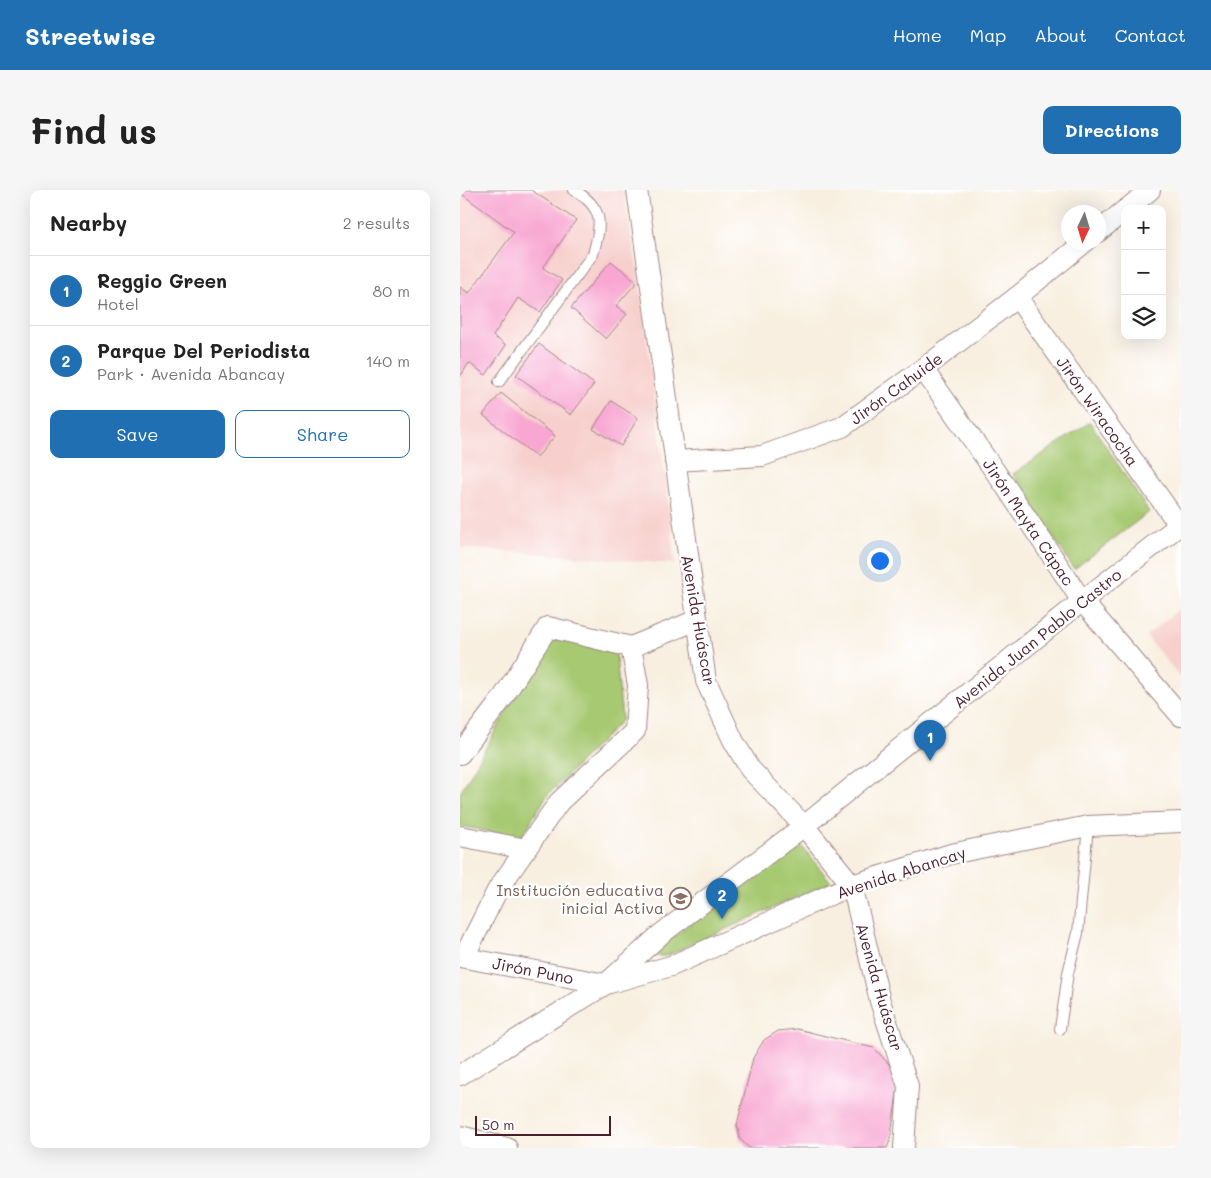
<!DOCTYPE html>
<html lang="en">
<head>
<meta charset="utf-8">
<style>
  :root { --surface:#fff; --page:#f6f6f6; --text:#222; --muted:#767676; --line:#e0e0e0; --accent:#1f6fb2 }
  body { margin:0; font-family:Mali,sans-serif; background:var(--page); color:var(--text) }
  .controls { position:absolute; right:15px; top:15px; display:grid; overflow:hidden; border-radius:10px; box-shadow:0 5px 20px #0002 }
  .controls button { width:45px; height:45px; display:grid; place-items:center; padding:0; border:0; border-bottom:1px solid var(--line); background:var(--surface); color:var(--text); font:25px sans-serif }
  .compass { position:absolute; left:601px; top:15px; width:45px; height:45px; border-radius:50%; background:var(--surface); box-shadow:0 5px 20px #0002; rotate:184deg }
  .scale { position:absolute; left:15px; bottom:12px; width:136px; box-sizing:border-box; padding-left:5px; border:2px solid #4a1f2b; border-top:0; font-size:14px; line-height:18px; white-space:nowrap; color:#4a1f2b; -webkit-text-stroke:4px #fff; paint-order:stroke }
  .you { position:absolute; left:419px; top:370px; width:18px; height:18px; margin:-12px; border:4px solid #fff; border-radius:50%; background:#1a73e8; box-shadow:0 0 0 8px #1a73e833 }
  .badge { display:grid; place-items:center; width:32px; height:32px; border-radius:50%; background:var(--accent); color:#fff; font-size:16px; font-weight:700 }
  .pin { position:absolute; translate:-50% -41px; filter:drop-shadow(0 1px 2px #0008) }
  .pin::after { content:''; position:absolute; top:26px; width:18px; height:15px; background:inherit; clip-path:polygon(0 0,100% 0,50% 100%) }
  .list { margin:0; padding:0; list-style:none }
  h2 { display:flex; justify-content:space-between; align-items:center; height:65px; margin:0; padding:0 20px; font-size:21px }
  h2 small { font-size:16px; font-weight:400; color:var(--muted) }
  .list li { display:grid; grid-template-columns:32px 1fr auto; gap:15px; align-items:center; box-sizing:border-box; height:70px; padding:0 20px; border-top:1px solid var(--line) }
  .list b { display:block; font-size:19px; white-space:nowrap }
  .list p { margin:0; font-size:16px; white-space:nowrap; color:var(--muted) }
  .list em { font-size:16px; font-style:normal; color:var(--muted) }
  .actions { display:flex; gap:10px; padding:15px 20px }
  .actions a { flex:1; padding:11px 0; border:1px solid var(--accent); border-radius:10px; text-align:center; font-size:18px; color:var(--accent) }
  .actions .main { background:var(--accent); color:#fff }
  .icon { flex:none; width:28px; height:28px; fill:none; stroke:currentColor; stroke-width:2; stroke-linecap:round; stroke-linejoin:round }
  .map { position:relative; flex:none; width:721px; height:958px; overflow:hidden; border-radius:10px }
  header { display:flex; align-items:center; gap:30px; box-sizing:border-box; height:70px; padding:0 25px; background:var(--accent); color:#fff }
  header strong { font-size:24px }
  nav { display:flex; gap:28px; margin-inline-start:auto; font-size:18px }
  .intro { display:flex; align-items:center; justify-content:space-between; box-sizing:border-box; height:120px; padding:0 30px }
  h1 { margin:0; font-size:35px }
  .button { padding:12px 22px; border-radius:10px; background:var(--accent); color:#fff; font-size:18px; font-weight:700 }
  main { display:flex; gap:30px; padding:0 30px }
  aside { flex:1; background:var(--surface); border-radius:10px; box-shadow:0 5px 20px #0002 }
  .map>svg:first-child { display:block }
  .built { fill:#f7d0cd }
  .green { fill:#a7c972; stroke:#78744e }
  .building { fill:#f8a7d2 }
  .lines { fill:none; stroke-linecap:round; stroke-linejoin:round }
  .lane-casing { stroke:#a18786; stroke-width:12 }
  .street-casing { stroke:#a18786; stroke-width:22 }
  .lane { stroke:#fff; stroke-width:10 }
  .street { stroke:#fff; stroke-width:20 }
  .labels { text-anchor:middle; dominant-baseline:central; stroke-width:5; stroke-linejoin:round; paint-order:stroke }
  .street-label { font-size:16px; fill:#4a1f2b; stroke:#fff }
  .education-label { font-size:16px; fill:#785e54; stroke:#fff; text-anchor:end }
</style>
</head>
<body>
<header>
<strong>Streetwise</strong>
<nav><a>Home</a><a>Map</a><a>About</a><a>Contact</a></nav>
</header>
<div class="intro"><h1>Find us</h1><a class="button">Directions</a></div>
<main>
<aside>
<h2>Nearby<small>2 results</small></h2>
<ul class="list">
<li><span class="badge">1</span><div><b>Reggio Green</b><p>Hotel</p></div><em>80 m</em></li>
<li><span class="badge">2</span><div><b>Parque Del Periodista</b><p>Park · Avenida Abancay</p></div><em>140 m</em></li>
</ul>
<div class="actions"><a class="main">Save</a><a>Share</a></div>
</aside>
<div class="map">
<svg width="721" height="958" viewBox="0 0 721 958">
  <rect width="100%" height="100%" fill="#fff"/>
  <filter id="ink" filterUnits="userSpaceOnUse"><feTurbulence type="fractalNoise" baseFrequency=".02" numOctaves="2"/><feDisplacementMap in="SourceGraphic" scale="10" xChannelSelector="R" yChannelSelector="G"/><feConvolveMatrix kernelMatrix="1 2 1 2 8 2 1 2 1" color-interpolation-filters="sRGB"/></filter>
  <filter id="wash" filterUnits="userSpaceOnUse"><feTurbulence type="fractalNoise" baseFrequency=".0096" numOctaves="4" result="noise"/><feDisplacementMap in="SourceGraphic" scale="20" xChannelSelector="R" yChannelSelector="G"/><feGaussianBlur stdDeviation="1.12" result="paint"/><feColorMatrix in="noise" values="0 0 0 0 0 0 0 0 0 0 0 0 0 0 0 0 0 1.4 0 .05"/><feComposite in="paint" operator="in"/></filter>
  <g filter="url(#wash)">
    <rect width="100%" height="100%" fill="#f8efe0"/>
    <!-- built -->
    <g class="built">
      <path d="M0,0H163L178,83L205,284L215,374L0,358Z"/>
      <path d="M721,418V488L686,446Z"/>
    </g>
    <!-- green -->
    <g class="green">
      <path d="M630,232L689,322L614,379L553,284Z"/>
      <path d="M87,450L110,451L156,464L162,530L86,607L61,648L0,636V603Z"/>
      <path d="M335,648L371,692L206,766H190Z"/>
    </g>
    <g id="blocks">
      <!-- building -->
      <g class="building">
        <path d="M0,0H71L116,30L83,78L102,90L80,122L58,108L33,146L46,155L26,185L9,173L0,187V97L9,103L54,42L0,3Z"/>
        <path d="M151,71L177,92L156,116L167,124L146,149L111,118Z"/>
        <path d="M79,154L134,194L111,225L56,185Z"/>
        <path d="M41,203L95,246L77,267L23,225Z"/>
        <path d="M151,211L178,228L161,256L133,239Z"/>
        <path d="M337,839L414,858L429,874L437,889L438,897L430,951L427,958H289L280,949L277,935L293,868L304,850L318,841Z"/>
      </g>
    </g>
  </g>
  <g filter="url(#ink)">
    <use href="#blocks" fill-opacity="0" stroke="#a18786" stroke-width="1"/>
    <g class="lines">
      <defs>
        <g id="lane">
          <path d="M39,192L133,64C142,33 144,18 114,0"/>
          <path d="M600,839L608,783L618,743L628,636"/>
        </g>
        <g id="street">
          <path d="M177,0L204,187L231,386L246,491L273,550L290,579L344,636L392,695L420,811L448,896L444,958"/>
          <path d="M667,19L690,0"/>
          <path d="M638,42L665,20"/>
          <path d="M557,107L719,335"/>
          <path d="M463,179L546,297L622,411L721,526"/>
          <path d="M215,271L302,266L382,237L463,179L557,107L625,52"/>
          <path d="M0,564L42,509L88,437L171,457"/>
          <path d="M0,646L66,659"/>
          <path d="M0,767L146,794L211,776L392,695L491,664L628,636L721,632"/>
          <path d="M4,767L38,699L99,612L175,541L178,495L171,457L237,430"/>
          <path d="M0,885L146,794L201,744L344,636L622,411L721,334"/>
          <path d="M0,946L47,958"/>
        </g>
      </defs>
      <!-- lane casing -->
      <use href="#lane" class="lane-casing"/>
      <!-- street casing -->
      <use href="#street" class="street-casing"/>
      <!-- lane -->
      <use href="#lane" class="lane"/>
      <!-- street -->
      <use href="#street" class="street"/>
    </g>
  </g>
  <!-- icons -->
  <defs>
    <symbol id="school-ring" viewBox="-11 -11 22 22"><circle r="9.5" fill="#fff" stroke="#8d6e63" stroke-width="1.5"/><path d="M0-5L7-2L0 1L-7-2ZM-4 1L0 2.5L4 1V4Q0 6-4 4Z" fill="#8d6e63"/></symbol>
  </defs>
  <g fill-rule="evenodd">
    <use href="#school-ring" x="208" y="696" width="25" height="25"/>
  </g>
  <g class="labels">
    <!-- street labels -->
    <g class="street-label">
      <text transform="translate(436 198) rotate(-36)">Jirón Cahuide</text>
      <text transform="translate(638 221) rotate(55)">Jirón Wiracocha</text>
      <text transform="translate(569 332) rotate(56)">Jirón Mayta Cápac</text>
      <text transform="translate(239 430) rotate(80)">Avenida Huáscar</text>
      <text transform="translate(577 448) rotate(-39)">Avenida Juan Pablo Castro</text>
      <text transform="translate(441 682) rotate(-18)">Avenida Abancay</text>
      <text transform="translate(73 780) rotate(11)">Jirón Puno</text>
      <text transform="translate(420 797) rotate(74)">Avenida Huáscar</text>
    </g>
    <!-- education labels -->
    <g class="education-label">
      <text x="204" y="699">Institución educativa<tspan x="204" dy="18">inicial Activa</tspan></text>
    </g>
  </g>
</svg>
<div class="controls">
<button>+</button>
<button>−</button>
<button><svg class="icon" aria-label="layers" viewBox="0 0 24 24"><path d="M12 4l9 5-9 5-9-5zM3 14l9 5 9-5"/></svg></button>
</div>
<svg class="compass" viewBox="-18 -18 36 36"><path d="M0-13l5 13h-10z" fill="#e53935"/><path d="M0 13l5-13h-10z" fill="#767676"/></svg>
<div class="scale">50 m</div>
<div class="you"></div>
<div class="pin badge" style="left:470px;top:571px">1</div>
<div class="pin badge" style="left:262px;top:729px">2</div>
</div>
</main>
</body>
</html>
